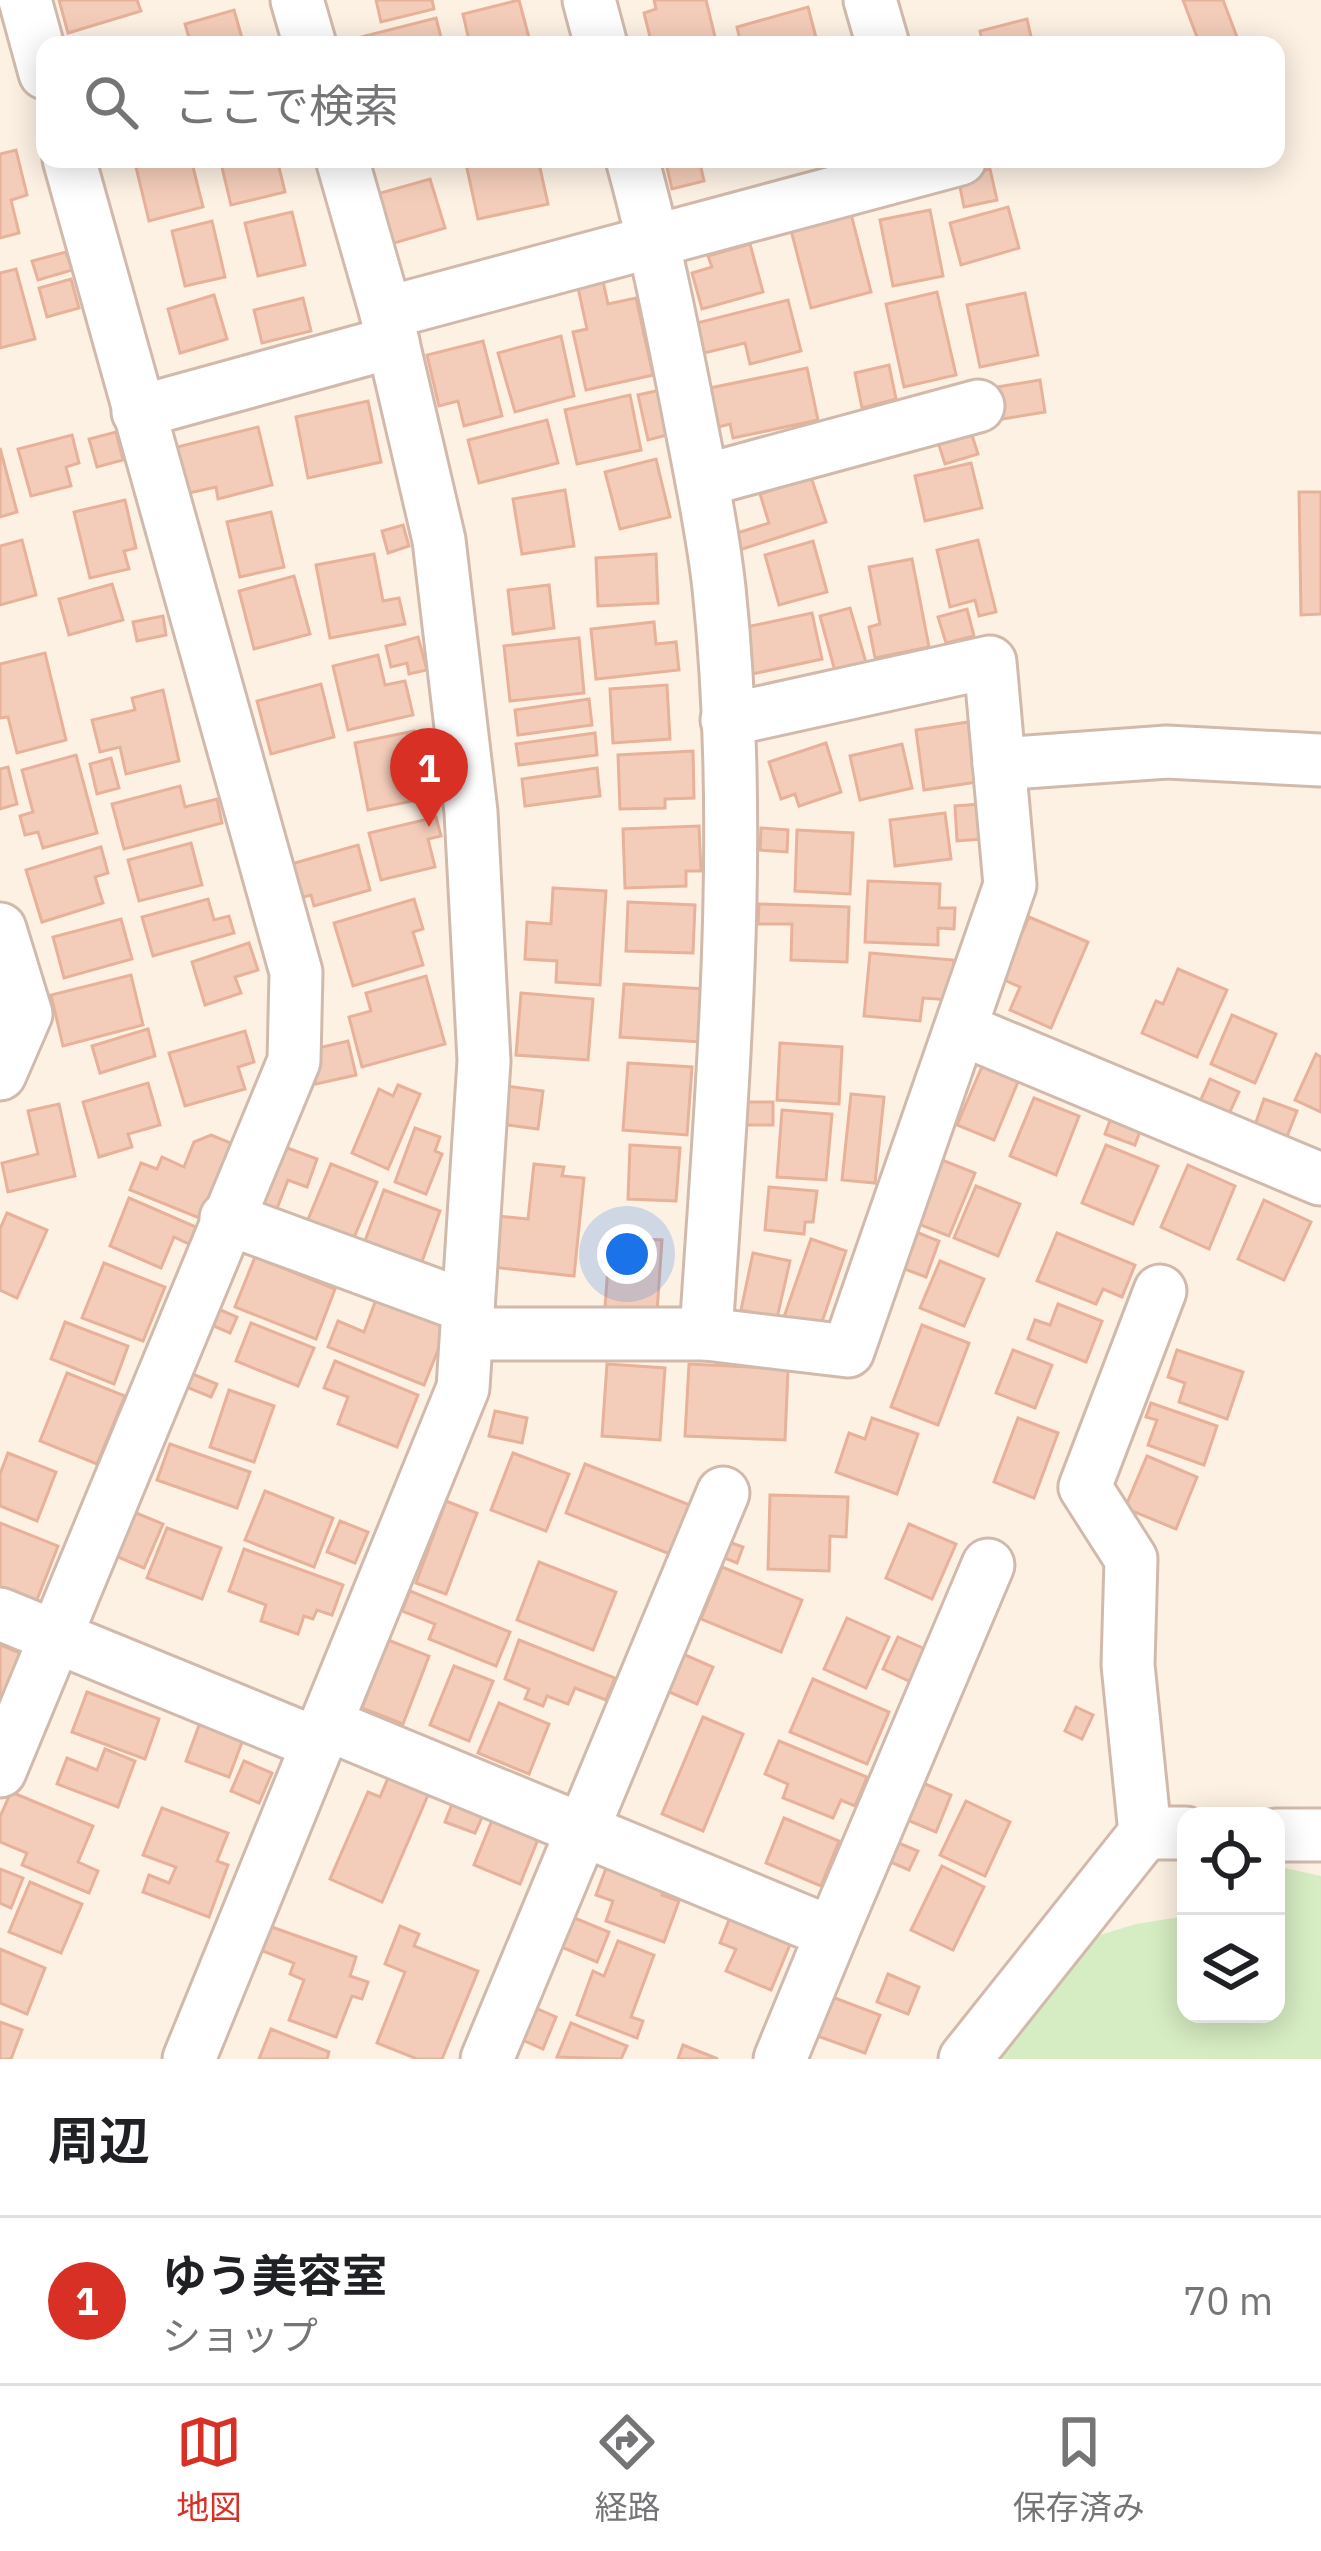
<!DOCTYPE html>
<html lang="ja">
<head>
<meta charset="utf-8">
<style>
  :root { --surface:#fff; --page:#f2f2f2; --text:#202124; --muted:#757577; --line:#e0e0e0; --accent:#d93025 }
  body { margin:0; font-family:"IBM Plex Sans","Noto Sans JP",sans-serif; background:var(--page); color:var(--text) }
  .controls { position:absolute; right:36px; bottom:36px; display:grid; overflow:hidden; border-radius:24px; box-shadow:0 6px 30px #0003 }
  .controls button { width:108px; height:108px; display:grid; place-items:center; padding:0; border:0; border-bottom:3px solid var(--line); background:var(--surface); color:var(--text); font:60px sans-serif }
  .you { position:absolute; left:627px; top:1254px; width:42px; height:42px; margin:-30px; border:9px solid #fff; border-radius:50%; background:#1a73e8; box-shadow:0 0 0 18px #1a73e833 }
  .badge { display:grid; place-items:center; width:78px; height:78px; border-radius:50%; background:var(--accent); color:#fff; font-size:39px; font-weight:700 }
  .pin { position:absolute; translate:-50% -99px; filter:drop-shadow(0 3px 6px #0008) }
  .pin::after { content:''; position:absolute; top:63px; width:42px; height:36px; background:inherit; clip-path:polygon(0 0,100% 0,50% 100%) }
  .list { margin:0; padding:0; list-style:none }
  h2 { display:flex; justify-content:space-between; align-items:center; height:156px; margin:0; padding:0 48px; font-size:51px }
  h2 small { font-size:39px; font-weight:400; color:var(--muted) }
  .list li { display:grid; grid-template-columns:78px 1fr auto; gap:36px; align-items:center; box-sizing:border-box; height:168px; padding:0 48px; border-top:3px solid var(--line) }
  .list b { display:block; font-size:45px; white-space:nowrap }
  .list p { margin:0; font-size:39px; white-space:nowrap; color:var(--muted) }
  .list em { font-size:39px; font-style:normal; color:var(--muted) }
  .icon { flex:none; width:66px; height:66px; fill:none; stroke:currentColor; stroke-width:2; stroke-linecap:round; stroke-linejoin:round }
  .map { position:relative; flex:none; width:1321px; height:2059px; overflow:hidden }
  .search { position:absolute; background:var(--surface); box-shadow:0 6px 30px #0003; left:36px; right:36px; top:36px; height:132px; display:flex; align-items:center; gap:30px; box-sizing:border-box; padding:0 42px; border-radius:24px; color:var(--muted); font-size:45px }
  .sheet { height:324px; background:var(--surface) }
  nav { display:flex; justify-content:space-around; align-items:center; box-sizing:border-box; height:168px; border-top:3px solid var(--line); background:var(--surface); font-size:33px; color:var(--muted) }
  nav a { display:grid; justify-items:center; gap:6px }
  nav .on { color:var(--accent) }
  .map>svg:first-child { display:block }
  .green { fill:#d6ecc2 }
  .building { fill:#f4cdba; stroke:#e7b19a; stroke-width:3 }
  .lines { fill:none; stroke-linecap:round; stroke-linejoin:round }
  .minor-casing { stroke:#d1baac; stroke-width:57 }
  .minor { stroke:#fff; stroke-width:51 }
</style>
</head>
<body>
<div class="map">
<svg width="1321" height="2059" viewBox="0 0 1321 2059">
  <rect width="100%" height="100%" fill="#fdf1e4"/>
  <!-- green -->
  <path class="green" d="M1276,1866L1321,1876V2059H985L1080,1941L1136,1924L1186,1916V2014H1276Z"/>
  <!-- building -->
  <g class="building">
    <path d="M59,0H137L141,11L68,33Z"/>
    <path d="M376,0H432L434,9L381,22Z"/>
    <path d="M519,0L531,45H470L463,14Z"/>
    <path d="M654,0H706L717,45H652L644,13L656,9Z"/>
    <path d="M1183,0H1223L1240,45H1200Z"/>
    <path d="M808,7L818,45H741L737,27Z"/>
    <path d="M234,10L244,45H191L185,24Z"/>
    <path d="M436,18L443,45H363L361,37Z"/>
    <path d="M1027,19L1033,45H983L980,31Z"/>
    <path d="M16,150L27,195L11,200L19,233L0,238V154Z"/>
    <path d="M152,159H191L203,207L149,221L135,163Z"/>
    <path d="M220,159H277L285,192L231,205Z"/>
    <path d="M488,159H538L548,204L478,219L466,164Z"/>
    <path d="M665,159H699L704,181L672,189Z"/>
    <path d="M990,169L997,200L964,207L958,177Z"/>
    <path d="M430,179L445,228L391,244L377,194Z"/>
    <path d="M1008,207L1019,248L961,265L950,223Z"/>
    <path d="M930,210L943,276L893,286L880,220Z"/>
    <path d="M292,212L305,265L258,276L245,223Z"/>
    <path d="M851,214L871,292L811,308L791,230Z"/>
    <path d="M212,221L225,277L185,286L172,231Z"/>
    <path d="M750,244L763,292L702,309L692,273L712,267L708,256Z"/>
    <path d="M66,252L72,270L38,280L32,261Z"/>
    <path d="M16,269L35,339L0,348V273Z"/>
    <path d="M602,277L608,304L636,298L653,375L586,390L573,332L587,329L577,283Z"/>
    <path d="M71,279L79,308L47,317L39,288Z"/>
    <path d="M937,292L956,375L904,387L886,304Z"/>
    <path d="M1025,293L1038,355L980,367L967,305Z"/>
    <path d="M214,295L227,339L180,353L168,309Z"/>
    <path d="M303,298L311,331L262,343L254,310Z"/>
    <path d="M788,300L801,351L750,364L745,343L700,354L693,324Z"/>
    <path d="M561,336L574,396L515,412L498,353Z"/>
    <path d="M483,341L502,416L464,426L458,401L439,406L427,355Z"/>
    <path d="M889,365L896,399L862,408L855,373Z"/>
    <path d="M807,368L818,420L733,438L730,424L718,427L710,388Z"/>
    <path d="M1040,380L1045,412L996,420L991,388Z"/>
    <path d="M660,390L671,434L648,440L638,395Z"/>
    <path d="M630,395L641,450L577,464L565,410Z"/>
    <path d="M368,401L381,462L308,478L296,417Z"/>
    <path d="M547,420L558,463L479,483L468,440Z"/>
    <path d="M258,427L272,485L218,499L216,487L189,493L177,447Z"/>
    <path d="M970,429L978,454L945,464L937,439Z"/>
    <path d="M116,432L123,460L97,467L89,439Z"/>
    <path d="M72,435L79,463L66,467L71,486L31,496L18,449Z"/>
    <path d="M0,448L17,512L0,517Z"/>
    <path d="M656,459L670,517L620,529L605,472Z"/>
    <path d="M971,463L982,508L925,521L915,476Z"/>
    <path d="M811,477L826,522L739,550L734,534L769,523L760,494Z"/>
    <path d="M565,490L574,546L522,554L513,499Z"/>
    <path d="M1299,492H1321V614L1301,615Z"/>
    <path d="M125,500L136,548L124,551L129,569L90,578L74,512Z"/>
    <path d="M271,512L284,567L240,577L227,522Z"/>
    <path d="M403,525L409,546L388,553L382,531Z"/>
    <path d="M22,540L36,595L0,605V546Z"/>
    <path d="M978,540L996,612L979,616L975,600L950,607L937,550Z"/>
    <path d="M813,541L827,592L779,605L765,555Z"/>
    <path d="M374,554L383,601L399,598L405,624L330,638L316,565Z"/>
    <path d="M656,554L658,603L598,606L596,558Z"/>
    <path d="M912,559L929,647L875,658L869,627L880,624L869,567Z"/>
    <path d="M294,576L310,634L254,649L239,591Z"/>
    <path d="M112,584L123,620L69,635L59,599Z"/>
    <path d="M549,585L554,628L513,634L508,590Z"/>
    <path d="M850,608L867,666L836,675L820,616Z"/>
    <path d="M967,609L974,636L946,643L938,617Z"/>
    <path d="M812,613L822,659L752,674L742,628Z"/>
    <path d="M163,616L166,635L137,641L133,622Z"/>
    <path d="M654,622L656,644L676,642L679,670L596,679L591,629Z"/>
    <path d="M418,637L427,670L409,674L407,663L391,667L386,646Z"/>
    <path d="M579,638L584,693L510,701L504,646Z"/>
    <path d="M45,653L66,740L17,753L8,717L0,718V664Z"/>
    <path d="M378,655L385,685L405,681L413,715L348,730L333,666Z"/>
    <path d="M321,684L334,737L271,754L257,701Z"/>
    <path d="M667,685L670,739L613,743L610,689Z"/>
    <path d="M163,690L179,761L126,774L120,747L100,752L92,720L135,710L132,698Z"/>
    <path d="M589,699L592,725L518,735L515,710Z"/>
    <path d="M968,722L977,782L924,790L916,730Z"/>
    <path d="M414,731L427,798L368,810L355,743Z"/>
    <path d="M595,733L597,755L519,765L516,744Z"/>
    <path d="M826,743L841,792L799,806L795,794L781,799L769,762Z"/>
    <path d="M902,744L912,788L860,800L850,756Z"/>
    <path d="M693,751L694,798L665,799V808L620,809L618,755Z"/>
    <path d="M76,755L97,833L43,848L38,832L25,835L20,816L33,812L22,770Z"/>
    <path d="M111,758L119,788L97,794L90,764Z"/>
    <path d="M8,767L17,804L0,809V769Z"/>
    <path d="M597,768L600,796L525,806L522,779Z"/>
    <path d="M180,786L185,807L217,799L222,823L124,849L112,804Z"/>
    <path d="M980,804L982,839L957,841L955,806Z"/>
    <path d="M945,813L951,859L895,866L890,820Z"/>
    <path d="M436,817L441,836L428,839L435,867L381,880L369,833Z"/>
    <path d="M699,826L701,871H686V886L625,888L623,829Z"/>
    <path d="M761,828L788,830L787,852L760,850Z"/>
    <path d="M797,830L853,833L850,894L795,891Z"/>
    <path d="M191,843L202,885L139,901L128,860Z"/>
    <path d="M358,845L370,890L314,906L311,895L293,900L284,866Z"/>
    <path d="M101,847L108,873L95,877L103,903L42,922L26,870Z"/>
    <path d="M868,881L940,884L939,908H955L954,929L938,928V945L865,942Z"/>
    <path d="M553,888L606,891L600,985L556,982L557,961L525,959L527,922L551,924Z"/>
    <path d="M208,899L214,920L229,916L234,933L153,956L142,917Z"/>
    <path d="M414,899L423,929L413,932L423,965L353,986L334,923Z"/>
    <path d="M628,902L695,905L693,953L626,951Z"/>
    <path d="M759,904L849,907L847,962L791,960L792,924H758Z"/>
    <path d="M1029,917L1088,942L1051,1028L1010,1010L1020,987L1002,979Z"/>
    <path d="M121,919L132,959L64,978L53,937Z"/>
    <path d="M249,943L258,970L235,977L241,993L205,1005L192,962Z"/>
    <path d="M870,953L954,960L951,1000L923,998L920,1021L864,1016Z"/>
    <path d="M1178,969L1227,990L1197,1057L1142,1033L1156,1001L1163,1004Z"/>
    <path d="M131,975L143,1025L63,1046L51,995Z"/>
    <path d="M426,976L445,1044L362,1067L349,1017L371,1011L366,993Z"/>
    <path d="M624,984L704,989L701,1042L620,1037Z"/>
    <path d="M521,993L593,999L588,1060L516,1055Z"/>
    <path d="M1232,1015L1276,1034L1255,1083L1211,1064Z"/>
    <path d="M148,1029L155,1056L100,1073L92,1046Z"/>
    <path d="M245,1031L254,1062L238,1067L245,1089L185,1106L169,1053Z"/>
    <path d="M348,1041L356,1075L316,1084L312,1064L318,1048Z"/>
    <path d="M780,1043L842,1047L839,1104L777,1100Z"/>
    <path d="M1316,1054L1321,1057V1112L1295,1100Z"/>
    <path d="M984,1062L1020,1077L994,1140L957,1125Z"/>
    <path d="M628,1063L692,1067L687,1135L623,1130Z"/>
    <path d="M1210,1079L1239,1092L1228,1116L1199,1104Z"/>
    <path d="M148,1083L160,1125L128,1134L132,1147L99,1157L83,1102Z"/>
    <path d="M398,1085L420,1094L388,1169L352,1153L379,1089L393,1096Z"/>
    <path d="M506,1086L543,1091L538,1129L501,1124Z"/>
    <path d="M851,1094L884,1097L875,1183L842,1180Z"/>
    <path d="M1034,1098L1079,1116L1056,1175L1010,1156Z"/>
    <path d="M1264,1099L1297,1111L1286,1139L1254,1128Z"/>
    <rect x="743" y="1102" width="30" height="23"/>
    <path d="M59,1104L75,1176L8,1192L2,1163L38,1154L28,1111Z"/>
    <path d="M782,1110L832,1114L826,1180L777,1177Z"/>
    <path d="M1112,1115L1142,1126L1135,1145L1105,1134Z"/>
    <path d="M415,1128L440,1137L435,1151L442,1154L426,1194L395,1182Z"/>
    <path d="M211,1135L233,1144L202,1219L130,1190L141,1163L157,1169L162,1157L184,1167L194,1142Z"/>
    <path d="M274,1143L317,1159L307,1187L288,1180L274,1216L250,1206Z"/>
    <path d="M630,1145L680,1148L676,1201L628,1199Z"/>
    <path d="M1106,1145L1158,1166L1133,1224L1082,1203Z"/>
    <path d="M942,1160L975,1173L949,1236L916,1223Z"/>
    <path d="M331,1164L377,1182L353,1240L307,1222Z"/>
    <path d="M534,1164L564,1167L562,1176L584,1178L574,1276L492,1267L497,1216L528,1219Z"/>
    <path d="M1188,1165L1235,1186L1209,1249L1161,1227Z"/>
    <path d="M976,1186L1020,1204L998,1256L954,1238Z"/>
    <path d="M769,1187L817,1191L813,1222H805L804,1234L765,1230Z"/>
    <path d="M384,1190L440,1211L420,1267L363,1246Z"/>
    <path d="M129,1198L196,1227L189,1244L174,1237L161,1268L110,1246Z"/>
    <path d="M1264,1200L1311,1222L1284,1280L1238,1259Z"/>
    <path d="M7,1213L47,1230L17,1298L0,1290V1229Z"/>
    <path d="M916,1232L939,1241L926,1277L902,1268Z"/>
    <path d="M1057,1233L1135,1265L1122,1297L1103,1289L1096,1304L1037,1281Z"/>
    <path d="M610,1237L662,1240L657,1312L605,1308Z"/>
    <path d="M811,1239L846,1251L820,1328L784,1317Z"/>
    <path d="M753,1253L790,1261L777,1318L741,1310Z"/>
    <path d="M255,1257L335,1289L316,1339L235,1307Z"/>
    <path d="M940,1261L984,1279L964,1326L920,1308Z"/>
    <path d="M104,1263L165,1287L143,1341L82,1318Z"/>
    <path d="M377,1297L448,1325L424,1385L328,1347L338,1321L364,1332Z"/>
    <path d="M1058,1304L1102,1321L1086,1362L1028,1339L1035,1320L1050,1325Z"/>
    <path d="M209,1305L237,1317L230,1333L202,1321Z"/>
    <path d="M65,1322L128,1346L114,1384L51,1359Z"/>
    <path d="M251,1323L314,1348L298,1386L236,1361Z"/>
    <path d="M922,1325L969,1343L938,1425L891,1407Z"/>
    <path d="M1013,1350L1052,1365L1035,1408L996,1393Z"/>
    <path d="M1177,1350L1243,1372L1227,1419L1179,1402L1185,1383L1168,1377Z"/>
    <path d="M335,1361L418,1395L397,1447L338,1424L348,1397L324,1388Z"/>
    <path d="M607,1364L665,1368L660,1440L602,1436Z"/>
    <path d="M689,1364L788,1369L785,1440L685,1436Z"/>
    <path d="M67,1373L125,1396L97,1464L40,1441Z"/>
    <path d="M190,1373L217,1384L211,1397L184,1386Z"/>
    <path d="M229,1390L274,1406L254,1462L210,1447Z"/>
    <path d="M1151,1403L1217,1426L1204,1465L1148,1445L1157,1420L1146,1417Z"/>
    <path d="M495,1411L527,1418L522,1443L489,1436Z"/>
    <path d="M872,1418L918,1434L897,1494L836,1472L849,1433L865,1439Z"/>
    <path d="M1018,1418L1058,1433L1034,1498L994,1482Z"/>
    <path d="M170,1444L250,1472L237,1508L157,1480Z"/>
    <path d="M8,1453L56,1472L37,1521L0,1506V1474Z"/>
    <path d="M513,1453L569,1474L546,1531L491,1510Z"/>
    <path d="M1147,1456L1197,1477L1176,1529L1125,1508Z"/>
    <path d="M585,1464L690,1505L670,1554L566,1513Z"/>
    <path d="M265,1491L333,1518L314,1567L245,1540Z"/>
    <path d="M770,1495L848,1497L846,1537L830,1536L829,1571L768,1569Z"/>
    <path d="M446,1501L477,1513L446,1594L416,1583Z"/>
    <path d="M129,1510L163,1524L144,1568L111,1554Z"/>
    <path d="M340,1521L368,1532L355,1563L327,1552Z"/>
    <path d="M0,1523L58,1546L36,1602L0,1588Z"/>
    <path d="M909,1524L956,1544L932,1599L886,1578Z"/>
    <path d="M167,1528L221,1548L202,1599L147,1578Z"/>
    <path d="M723,1540L743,1547L737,1563L717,1555Z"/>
    <path d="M244,1549L343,1585L332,1615L317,1610L313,1619L304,1616L298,1634L261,1621L266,1605L229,1591Z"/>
    <path d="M539,1562L616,1592L593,1650L517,1620Z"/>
    <path d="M722,1567L802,1600L781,1652L701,1619Z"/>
    <path d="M410,1591L510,1632L496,1666L429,1639L435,1624L402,1611Z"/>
    <path d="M847,1618L889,1637L866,1688L824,1669Z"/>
    <path d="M898,1637L925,1649L911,1682L883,1669Z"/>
    <path d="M388,1640L429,1656L403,1724L362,1708Z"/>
    <path d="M519,1640L615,1678L606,1700L575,1688L568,1704L547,1696L543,1706L525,1699L529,1689L505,1679Z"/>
    <path d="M0,1645L20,1653L0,1703Z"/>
    <path d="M676,1651L713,1667L697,1704L660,1688Z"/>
    <path d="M454,1666L493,1681L469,1741L430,1725Z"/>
    <path d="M813,1679L889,1712L867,1764L790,1732Z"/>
    <path d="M87,1692L159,1719L145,1759L72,1732Z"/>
    <path d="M499,1703L549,1724L529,1774L478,1753Z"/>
    <path d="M1076,1707L1093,1715L1082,1739L1065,1731Z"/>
    <path d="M202,1717L245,1734L229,1777L186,1761Z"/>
    <path d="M703,1717L743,1734L703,1831L662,1814Z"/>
    <path d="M779,1741L867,1777L855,1806L841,1800L833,1818L783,1798L788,1784L765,1774Z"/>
    <path d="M105,1749L135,1761L118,1807L57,1784L67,1758L97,1770Z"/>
    <path d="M244,1761L272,1773L259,1803L231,1791Z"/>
    <path d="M391,1771L431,1788L382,1902L330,1879L368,1792L380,1797Z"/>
    <path d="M916,1780L951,1795L936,1832L900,1817Z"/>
    <path d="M11,1792L93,1826L78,1862L98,1871L89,1893L22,1865L27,1853L0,1842V1817Z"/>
    <path d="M456,1794L487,1806L475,1833L445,1822Z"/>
    <path d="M966,1801L1010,1822L985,1876L940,1855Z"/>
    <path d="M162,1808L228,1833L217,1861L228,1865L209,1917L143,1892L149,1875L169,1883L176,1867L143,1855Z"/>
    <path d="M495,1813L541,1832L520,1884L474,1865Z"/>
    <path d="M784,1818L839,1841L821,1886L766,1863Z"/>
    <path d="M889,1839L918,1851L909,1870L881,1858Z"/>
    <path d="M608,1863L667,1883L662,1895L679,1901L664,1942L606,1921L613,1901L596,1895Z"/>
    <path d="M942,1866L984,1887L953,1950L911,1930Z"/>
    <path d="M0,1869L23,1878L11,1908L0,1903Z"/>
    <path d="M30,1882L82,1904L61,1953L9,1932Z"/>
    <path d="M733,1910L794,1935L771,1990L726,1971L736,1949L720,1943Z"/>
    <path d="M572,1917L609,1932L597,1962L559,1946Z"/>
    <path d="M269,1926L356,1957L350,1976L368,1982L362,1999L352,1996L336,2037L289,2020L304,1980L290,1974L294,1963L260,1950Z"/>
    <path d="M400,1926L419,1934L414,1946L478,1971L442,2059H417L377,2043L405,1972L385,1964Z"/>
    <path d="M618,1941L654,1955L631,2017L643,2021L637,2038L577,2015L593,1971L604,1976Z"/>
    <path d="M0,1949L45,1968L27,2014L0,2003Z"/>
    <path d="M888,1974L919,1987L908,2014L877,2002Z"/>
    <path d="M827,1995L880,2015L865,2053L812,2034Z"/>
    <path d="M531,2006L556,2017L543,2049L518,2038Z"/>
    <path d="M0,2022L22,2030L11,2059H0Z"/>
    <path d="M571,2023L627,2046L621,2059L557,2057Z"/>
    <path d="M271,2029L329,2052L327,2059H259Z"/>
    <path d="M683,2045L718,2059H678Z"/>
  </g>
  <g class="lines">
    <defs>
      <g id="minor">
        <path d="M25,0L45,73"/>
        <path d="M297,0L310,45"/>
        <path d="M589,0L601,45"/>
        <path d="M870,0L883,45"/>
        <path d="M632,159C654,238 670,318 686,399C698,462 712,525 719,588C745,836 722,1086 706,1334"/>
        <path d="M386,313L960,159"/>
        <path d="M138,412L393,342"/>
        <path d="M702,481L978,406"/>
        <path d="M999,764L1167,752L1321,760"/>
        <path d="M0,929L26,1014L0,1074"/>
        <path d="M961,1029L1320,1179"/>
        <path d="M226,1218L468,1307"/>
        <path d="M1160,1291L1085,1487L1131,1559L1128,1665L1145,1833H1186"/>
        <path d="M469,1334H706L848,1351L1010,885L990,662L727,720"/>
        <path d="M0,1614L318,1744"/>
        <path d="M326,1724L832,1933L780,2059"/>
        <path d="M0,1771L294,1061L296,972L69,159"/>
        <path d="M1276,1835H1321"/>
        <path d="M832,1933L988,1565"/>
        <path d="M189,2059L463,1388L484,1061L471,812L439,540L386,313L342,159"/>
        <path d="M487,2059L723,1493"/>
        <path d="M965,2059L1145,1833"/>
      </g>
    </defs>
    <!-- minor casing -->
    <use href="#minor" class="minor-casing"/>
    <!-- minor -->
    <use href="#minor" class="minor"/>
  </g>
</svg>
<div class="controls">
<button><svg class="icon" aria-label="locate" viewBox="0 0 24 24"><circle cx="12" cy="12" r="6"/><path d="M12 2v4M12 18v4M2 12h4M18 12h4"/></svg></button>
<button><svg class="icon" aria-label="layers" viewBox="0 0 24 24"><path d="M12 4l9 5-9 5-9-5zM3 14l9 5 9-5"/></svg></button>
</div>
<div class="you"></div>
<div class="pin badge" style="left:429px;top:827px">1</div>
<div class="search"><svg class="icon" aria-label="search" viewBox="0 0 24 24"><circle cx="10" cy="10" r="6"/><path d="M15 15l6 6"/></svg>ここで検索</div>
</div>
<section class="sheet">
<h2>周辺<small></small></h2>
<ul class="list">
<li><span class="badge">1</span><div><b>ゆう美容室</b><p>ショップ</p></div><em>70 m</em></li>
</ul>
</section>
<nav>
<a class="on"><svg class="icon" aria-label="map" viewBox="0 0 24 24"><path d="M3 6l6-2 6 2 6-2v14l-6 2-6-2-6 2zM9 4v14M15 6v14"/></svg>地図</a>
<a><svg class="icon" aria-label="directions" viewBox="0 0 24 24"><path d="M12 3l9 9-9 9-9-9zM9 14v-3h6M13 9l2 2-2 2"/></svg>経路</a>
<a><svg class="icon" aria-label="saved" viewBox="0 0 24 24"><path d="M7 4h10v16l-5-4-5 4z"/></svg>保存済み</a>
</nav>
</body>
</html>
